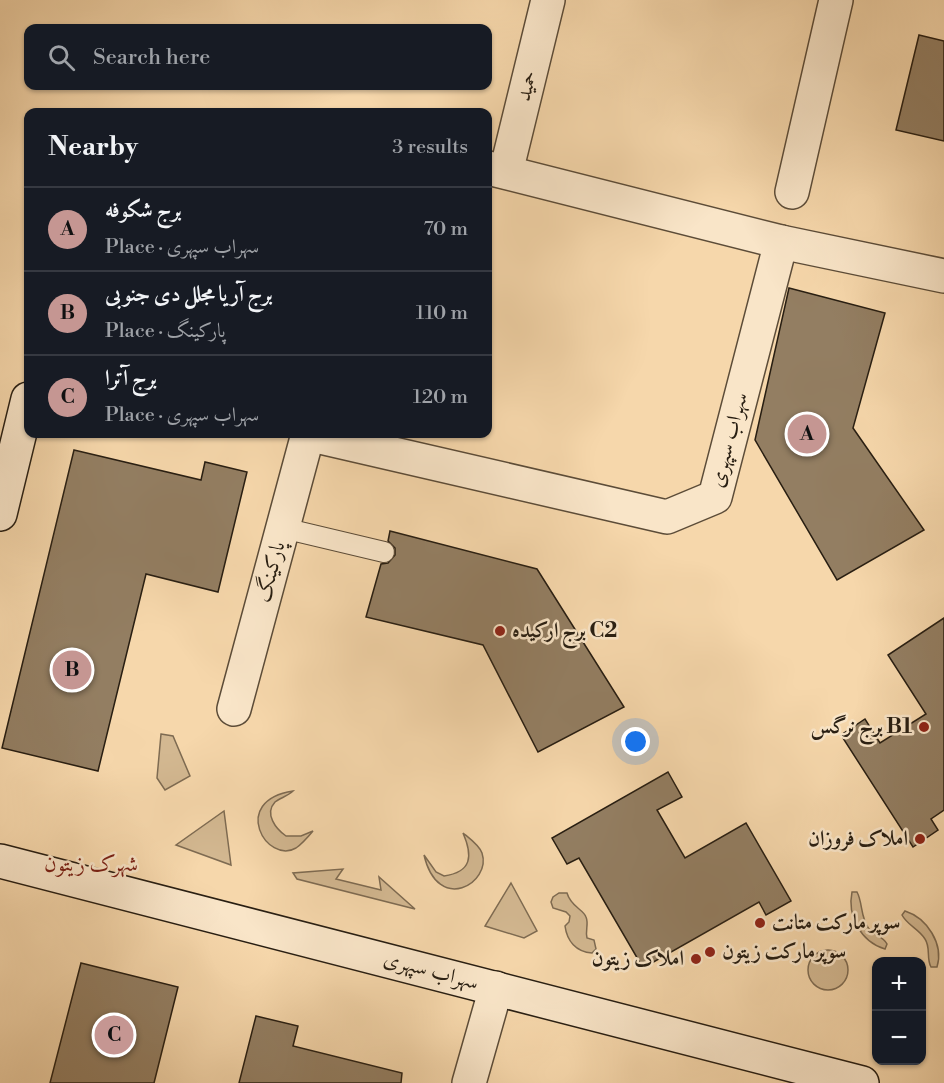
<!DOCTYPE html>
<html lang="en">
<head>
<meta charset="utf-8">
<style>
  :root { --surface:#171b24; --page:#242831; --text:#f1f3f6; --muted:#9ea1a6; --line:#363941; --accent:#c59692 }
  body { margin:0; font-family:"Libre Bodoni",Amiri,serif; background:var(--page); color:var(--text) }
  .controls { position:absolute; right:18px; bottom:18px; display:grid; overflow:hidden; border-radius:12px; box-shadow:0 2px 4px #0004 }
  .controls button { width:54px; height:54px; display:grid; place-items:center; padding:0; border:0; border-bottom:2px solid var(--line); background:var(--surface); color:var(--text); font:30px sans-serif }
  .you { position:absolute; left:636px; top:742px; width:21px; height:21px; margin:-15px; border:4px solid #fff; border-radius:50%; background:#1a73e8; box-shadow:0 0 0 9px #1a73e833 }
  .badge { display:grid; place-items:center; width:39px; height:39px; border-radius:50%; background:var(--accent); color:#111; font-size:20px; font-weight:700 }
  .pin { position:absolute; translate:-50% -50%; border:3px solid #fff; box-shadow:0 2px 6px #0006 }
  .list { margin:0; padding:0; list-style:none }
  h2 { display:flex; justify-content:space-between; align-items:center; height:78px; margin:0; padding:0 24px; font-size:26px }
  h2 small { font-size:20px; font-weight:400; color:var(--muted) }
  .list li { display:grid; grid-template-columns:39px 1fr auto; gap:18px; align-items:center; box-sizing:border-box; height:84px; padding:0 24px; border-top:2px solid var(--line) }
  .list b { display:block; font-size:22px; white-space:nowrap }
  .list p { margin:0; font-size:20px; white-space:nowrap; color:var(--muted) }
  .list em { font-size:20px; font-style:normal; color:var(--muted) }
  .icon { flex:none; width:33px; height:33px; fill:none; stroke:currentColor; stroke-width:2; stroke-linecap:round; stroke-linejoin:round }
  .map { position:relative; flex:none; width:944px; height:1083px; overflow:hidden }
  .search { position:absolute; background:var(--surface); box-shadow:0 2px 4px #0004; left:24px; top:24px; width:468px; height:66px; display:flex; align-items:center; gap:15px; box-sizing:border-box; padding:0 21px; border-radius:12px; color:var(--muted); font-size:22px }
  .panel { position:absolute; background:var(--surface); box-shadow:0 2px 4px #0004; left:24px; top:108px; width:468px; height:330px; border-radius:12px }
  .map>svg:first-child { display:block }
  .green { fill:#d3b891; stroke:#7e6b52; stroke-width:1.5 }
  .building { fill:#937e62; stroke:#281e12; stroke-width:1.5 }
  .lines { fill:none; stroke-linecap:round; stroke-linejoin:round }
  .lane-casing { stroke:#5c4c38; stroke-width:22 }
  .street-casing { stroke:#5c4c38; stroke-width:36 }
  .secondary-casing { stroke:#281e12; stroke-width:36 }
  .lane { stroke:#f9e5c8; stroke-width:20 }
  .street { stroke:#f9e5c8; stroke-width:33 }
  .secondary { stroke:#f9e5c8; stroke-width:33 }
  .poi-dot { fill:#8f2418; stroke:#f9e5c8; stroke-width:2 }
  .labels { text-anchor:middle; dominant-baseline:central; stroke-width:5; stroke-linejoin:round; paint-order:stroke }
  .street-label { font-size:21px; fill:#281e12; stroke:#f9e5c8 }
  .poi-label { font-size:21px; font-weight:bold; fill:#281e12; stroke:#f9e5c8; text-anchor:start }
  .neighbourhood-label { font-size:22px; fill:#7a1f14; stroke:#f9e5c8 }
</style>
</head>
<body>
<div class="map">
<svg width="944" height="1083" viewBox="0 0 944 1083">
  <rect width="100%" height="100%" fill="#f6d7ab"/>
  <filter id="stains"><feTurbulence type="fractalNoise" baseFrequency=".00333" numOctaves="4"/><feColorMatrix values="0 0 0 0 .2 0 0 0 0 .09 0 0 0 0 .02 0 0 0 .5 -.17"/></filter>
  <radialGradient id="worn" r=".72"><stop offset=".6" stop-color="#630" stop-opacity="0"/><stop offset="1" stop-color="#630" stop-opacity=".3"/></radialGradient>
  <!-- green -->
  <g class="green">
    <path d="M161,734L173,736L190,776L165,790L157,778Z"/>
    <path d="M293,791C288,796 280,798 275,802C264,814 276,829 286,836H301L313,831C308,837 302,844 296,848C267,865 229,801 293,791Z"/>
    <path d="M224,811L231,865L176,845Z"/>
    <path d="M463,833C469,838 479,845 482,853C492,883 438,915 424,855L436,872L444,876C472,872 473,856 463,833Z"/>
    <path d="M343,869L336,879L381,890L379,877L415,909L297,879L293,873Z"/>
    <path d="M511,883L537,931L524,938L485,926Z"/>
    <path d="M852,892H857C863,903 860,917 869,929C874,936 883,936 887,944L885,949C861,942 847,916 852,892Z"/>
    <path d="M559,893H567C571,907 583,909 586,917C589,924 585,930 587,938L594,940L596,949L592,953C576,952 567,941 565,926L569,922L570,916L566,912L553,908L551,902L553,897Z"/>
    <path d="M905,911C927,918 944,944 937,967H931C926,958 931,948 925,939C919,929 907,925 902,915Z"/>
    <circle cx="828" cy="970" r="20"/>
  </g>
  <!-- building -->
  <g class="building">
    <path d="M919,35L944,41V141L896,130Z"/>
    <path d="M789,288L885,313L853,428L924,530L837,580L755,440Z"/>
    <path d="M74,450L201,480L205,462L247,472L218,592L146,574L98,771L2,748Z"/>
    <path d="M390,531L537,569L624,707L538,752L483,645L366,617L381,564L388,563L395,555V548L388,541Z"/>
    <path d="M944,618V810L931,819L938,830L913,847L841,735L865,719L880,743L926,714L888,655Z"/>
    <path d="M668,772L682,797L657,810L685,858L746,823L791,901L766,915L759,902L643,968L579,858L567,864L552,838Z"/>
    <path d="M81,963L178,987L154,1083H50Z"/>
    <path d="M256,1016L298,1026L293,1046L402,1073L401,1083H239Z"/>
  </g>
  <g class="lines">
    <defs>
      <path id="lane" d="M283,528L384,552"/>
      <g id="street">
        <path d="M488,168L781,242L944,276"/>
        <path d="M506,172L548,0"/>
        <path d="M792,192L836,0"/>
        <path d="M307,434L667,517L715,497L781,242"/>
        <path d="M234,709L308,434"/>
        <path d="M469,1083L496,988"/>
      </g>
      <g id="secondary">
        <path d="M0,514L28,399"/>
        <path d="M0,861L862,1083"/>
      </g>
    </defs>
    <!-- lane casing -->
    <use href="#lane" class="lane-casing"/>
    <!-- street casing -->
    <use href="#street" class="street-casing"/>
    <!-- secondary casing -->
    <use href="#secondary" class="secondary-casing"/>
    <!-- lane -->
    <use href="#lane" class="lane"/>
    <!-- street -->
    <use href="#street" class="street"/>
    <!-- secondary -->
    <use href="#secondary" class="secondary"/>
  </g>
  <!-- markers -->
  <g class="poi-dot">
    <circle cx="500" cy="631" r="6"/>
    <circle cx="924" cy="727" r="6"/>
    <circle cx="920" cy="839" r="6"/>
    <circle cx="760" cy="923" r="6"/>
    <circle cx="710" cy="952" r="6"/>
    <circle cx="696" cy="959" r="6"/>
  </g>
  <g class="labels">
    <!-- street labels -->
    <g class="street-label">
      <text transform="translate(527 86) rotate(-76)">حمید</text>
      <text transform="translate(729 440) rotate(-75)">سهراب سپهری</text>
      <text transform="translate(271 572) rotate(-75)">پارکینگ</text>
      <text transform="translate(431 971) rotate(15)">سهراب سپهری</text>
    </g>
    <!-- poi labels -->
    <g class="poi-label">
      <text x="512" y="631">برج ارکیده C2</text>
      <text x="912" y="727" text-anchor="end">برج نرگس B1</text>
      <text x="908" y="839" text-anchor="end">املاک فروزان</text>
      <text x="772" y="923">سوپر مارکت متانت</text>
      <text x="722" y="952">سوپرمارکت زیتون</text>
      <text x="684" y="959" text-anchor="end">املاک زیتون</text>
    </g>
    <!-- neighbourhood labels -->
    <g class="neighbourhood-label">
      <text x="91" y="864">شهرک زیتون</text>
    </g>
  </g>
  <rect width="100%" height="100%" filter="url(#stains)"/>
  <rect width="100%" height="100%" fill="url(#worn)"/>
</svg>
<div class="controls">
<button>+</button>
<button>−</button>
</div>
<div class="you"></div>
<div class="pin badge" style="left:807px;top:434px">A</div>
<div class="pin badge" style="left:72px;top:670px">B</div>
<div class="pin badge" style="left:114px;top:1035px">C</div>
<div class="search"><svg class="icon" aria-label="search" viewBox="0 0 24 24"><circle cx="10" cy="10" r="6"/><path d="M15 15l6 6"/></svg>Search here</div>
<section class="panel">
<h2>Nearby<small>3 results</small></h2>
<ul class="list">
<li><span class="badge">A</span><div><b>برج شکوفه</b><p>Place · سهراب سپهری</p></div><em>70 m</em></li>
<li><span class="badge">B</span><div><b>برج آریا مجلل دی جنوبی</b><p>Place · پارکینگ</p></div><em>110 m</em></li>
<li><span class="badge">C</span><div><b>برج آترا</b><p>Place · سهراب سپهری</p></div><em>120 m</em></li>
</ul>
</section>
</div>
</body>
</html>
